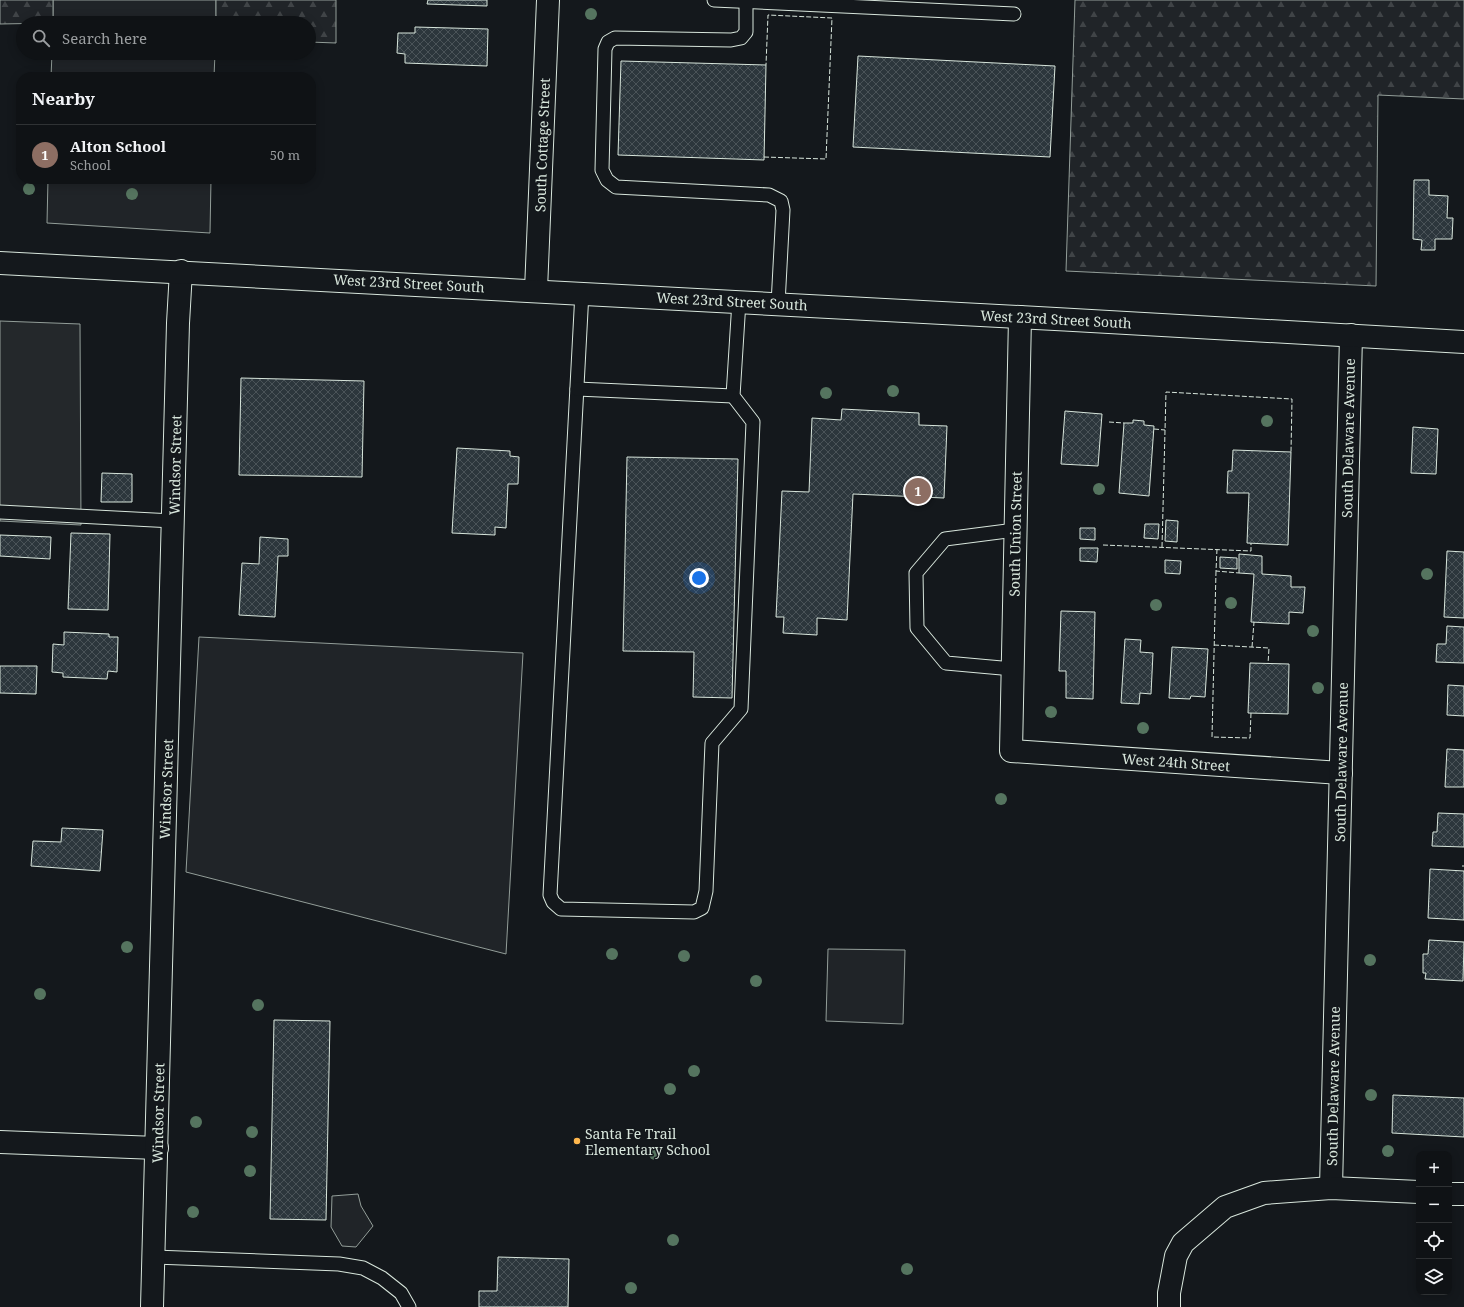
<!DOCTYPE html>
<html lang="en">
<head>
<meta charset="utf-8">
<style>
  :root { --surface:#0f1215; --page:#1d2022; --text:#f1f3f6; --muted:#9b9ea0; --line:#2f3234; --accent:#ea580c }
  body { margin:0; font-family:"Noto Serif",serif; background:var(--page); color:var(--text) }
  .controls { position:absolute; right:12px; bottom:12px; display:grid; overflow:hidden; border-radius:8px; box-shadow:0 2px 10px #0003 }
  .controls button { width:36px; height:36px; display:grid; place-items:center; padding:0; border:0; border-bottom:1px solid var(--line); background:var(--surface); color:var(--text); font:20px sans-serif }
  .you { position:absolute; left:699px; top:578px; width:14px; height:14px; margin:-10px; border:3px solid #fff; border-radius:50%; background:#1a73e8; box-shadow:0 0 0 6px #1a73e833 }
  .badge { display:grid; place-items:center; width:26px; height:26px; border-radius:50%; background:var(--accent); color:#fff; font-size:13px; font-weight:700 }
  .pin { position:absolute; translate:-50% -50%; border:2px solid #fff; box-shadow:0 1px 4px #0006 }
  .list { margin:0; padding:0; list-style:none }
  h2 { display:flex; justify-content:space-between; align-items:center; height:52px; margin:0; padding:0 16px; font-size:17px }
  h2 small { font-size:13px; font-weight:400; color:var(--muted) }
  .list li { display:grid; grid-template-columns:26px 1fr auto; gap:12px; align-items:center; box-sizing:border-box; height:60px; padding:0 16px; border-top:1px solid var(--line) }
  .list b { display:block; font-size:15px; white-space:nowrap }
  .list p { margin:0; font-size:13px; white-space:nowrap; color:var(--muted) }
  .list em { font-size:13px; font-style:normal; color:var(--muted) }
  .icon { flex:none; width:22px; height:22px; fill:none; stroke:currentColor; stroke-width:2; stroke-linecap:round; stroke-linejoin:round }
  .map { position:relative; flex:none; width:1464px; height:1307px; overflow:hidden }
  .search { position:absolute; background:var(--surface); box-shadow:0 2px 10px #0003; left:16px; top:16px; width:300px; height:44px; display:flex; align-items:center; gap:10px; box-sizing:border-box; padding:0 14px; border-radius:22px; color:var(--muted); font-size:15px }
  .panel { position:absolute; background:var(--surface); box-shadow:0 2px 10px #0003; left:16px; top:72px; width:300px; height:112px; border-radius:16px }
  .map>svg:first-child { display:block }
  .green { fill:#202428; stroke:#939e99 }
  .forest { fill:url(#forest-firs); stroke:#939e99 }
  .parking { fill:#24282b; stroke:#939e99 }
  .building { fill:url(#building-cross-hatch); stroke:#d8e6dc }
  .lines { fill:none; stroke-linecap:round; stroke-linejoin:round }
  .lane-casing { stroke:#d8e6dc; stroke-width:15 }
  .street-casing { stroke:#d8e6dc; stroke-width:24 }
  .primary-casing { stroke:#d8e6dc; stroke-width:24 }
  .lane { stroke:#14181c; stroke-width:13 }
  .street { stroke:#14181c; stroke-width:22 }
  .primary { stroke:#14181c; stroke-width:22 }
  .fence { stroke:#d8e6dc; stroke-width:1; stroke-dasharray:5 2; stroke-linecap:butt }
  .tree { fill:#55745f }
  .poi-dot { fill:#ffb74d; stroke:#14181c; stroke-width:1.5 }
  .labels { text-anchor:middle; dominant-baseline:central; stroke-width:3; stroke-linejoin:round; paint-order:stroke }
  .street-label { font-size:14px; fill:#d8e6dc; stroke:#14181c }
  .poi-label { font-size:14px; fill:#d8e6dc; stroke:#14181c; text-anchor:start }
</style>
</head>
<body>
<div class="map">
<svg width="1464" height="1307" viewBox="0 0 1464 1307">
  <defs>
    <pattern id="forest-firs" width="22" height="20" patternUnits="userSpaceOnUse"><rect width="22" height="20" fill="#202428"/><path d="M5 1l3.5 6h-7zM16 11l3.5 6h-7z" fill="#404447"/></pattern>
    <pattern id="building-cross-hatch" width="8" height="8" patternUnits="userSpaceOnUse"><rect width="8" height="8" fill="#2c363c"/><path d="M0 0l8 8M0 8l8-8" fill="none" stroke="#4a5358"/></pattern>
  </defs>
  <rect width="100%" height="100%" fill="#14181c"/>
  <!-- green -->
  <g class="green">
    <rect x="53" y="0" width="163" height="23"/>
    <path d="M52,53H215L214,77H51Z"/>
    <path d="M48,179H211L210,233L47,223Z"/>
    <path d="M199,637L523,653L506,954L186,872Z"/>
    <path d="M828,949L905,950L903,1024L826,1021Z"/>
    <path d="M358,1194L361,1206L373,1226L356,1247L342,1246L331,1227L332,1196Z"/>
  </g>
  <!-- forest -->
  <g class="forest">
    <path d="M0,0H53V23L0,24Z"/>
    <path d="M216,0H336V43L309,42V23H216Z"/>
    <path d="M1075,0H1464V99L1378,95L1376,286L1066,271Z"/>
  </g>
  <!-- parking -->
  <path class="parking" d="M0,321L80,324L81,525L0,521Z"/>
  <!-- building -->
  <g class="building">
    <path d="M428,0H487V6L427,4Z"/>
    <path d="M415,27L488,29L487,66L405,63V54L397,53L398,33H415Z"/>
    <path d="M858,56L1055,66L1050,157L853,147Z"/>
    <path d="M621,61L766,65L764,160L618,155Z"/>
    <path d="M1414,180H1429V195L1448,196L1447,218H1453L1452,239H1435V250H1421L1422,240L1413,239Z"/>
    <path d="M241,378L364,381L362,477L239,475Z"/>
    <path d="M842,409L919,413V425L947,426L944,498L853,494L847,620L817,618V635L783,633L784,617H776L782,491L809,492L812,418L841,420Z"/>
    <path d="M1065,411L1102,414L1098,466L1061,464Z"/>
    <path d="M1133,420L1144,421V425L1154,426L1149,496L1119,493L1124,423H1133Z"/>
    <path d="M1413,427L1438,429L1436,474L1411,473Z"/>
    <path d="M457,448L510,451V456L519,457L518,484H508L506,528L495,527V535L452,533Z"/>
    <path d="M1233,450L1291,452L1288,545L1247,543L1249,493H1227L1228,471H1232Z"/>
    <path d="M627,457L738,459L732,698L693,697L694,652L623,651Z"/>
    <path d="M102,473L132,474V502H101Z"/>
    <path d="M1166,520L1178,521L1177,542L1165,541Z"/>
    <path d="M1145,524H1159L1158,539L1144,538Z"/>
    <path d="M1080,528H1095V540L1080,539Z"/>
    <path d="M71,533L110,534L108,610L68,609Z"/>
    <path d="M0,535L51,537L50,559L0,556Z"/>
    <path d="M260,537L288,539V556H278L275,617L239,615L242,563L259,564Z"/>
    <path d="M1080,548H1098L1097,562L1080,561Z"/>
    <path d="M1447,551L1464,552V618L1444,617Z"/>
    <path d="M1239,554L1262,556V574L1291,576V587H1305L1303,613L1289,612V624L1251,622L1254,574L1239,573Z"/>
    <path d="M1220,557L1237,558V569L1220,568Z"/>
    <path d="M1165,560L1181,561L1180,574L1165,573Z"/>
    <path d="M1061,611L1095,612L1093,699L1066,698V671H1059Z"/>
    <path d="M1447,626L1464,627V663L1436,662L1437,644H1446Z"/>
    <path d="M64,632L109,634V637H118L117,672L108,671L107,679L63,677V673L52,672L53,644L64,645Z"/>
    <path d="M1125,639L1141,640L1140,652L1153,653L1151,694L1140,693L1139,704L1121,703Z"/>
    <path d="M1172,647L1208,649L1205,697L1191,696L1190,699L1169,698Z"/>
    <path d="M1250,663L1289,664L1288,714L1248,713Z"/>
    <path d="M0,666H37L36,694L0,693Z"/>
    <path d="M1448,685L1464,686V716L1447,715Z"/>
    <path d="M1447,749L1464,750V787H1445Z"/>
    <path d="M1438,813L1464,814V847L1432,846L1433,832H1437Z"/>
    <path d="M62,828L103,830L100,871L31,866L33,841L61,842Z"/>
    <path d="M1430,869L1464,871V920L1428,918Z"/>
    <path d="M1429,940L1464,942L1463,981L1425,979L1426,973H1423V954H1428Z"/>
    <path d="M274,1020L330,1021L326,1220L270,1219Z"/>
    <path d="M1393,1095L1464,1098V1137L1392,1133Z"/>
    <path d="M498,1257L569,1259L568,1307H479V1291H497Z"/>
  </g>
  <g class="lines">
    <defs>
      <g id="lane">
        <path d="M714,0L1014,14"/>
        <path d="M746,2V32L741,38L731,40L615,38L608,42L605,49L602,170L607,180L616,187L769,195L781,201L783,210L778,304"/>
        <path d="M582,292L550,895L553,902L561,909L694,912L702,908L706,891L712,743L741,709L753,422L733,396L739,301"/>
        <path d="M577,389L733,396"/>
        <path d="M0,512L173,521"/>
        <path d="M1013,669L946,663L917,628L916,573L945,539L1015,530"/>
        <path d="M154,1257L339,1264L363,1268L382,1278L401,1293L409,1307"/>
      </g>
      <g id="street">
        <path d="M536,290L548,0"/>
        <path d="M1020,317L1011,751L1341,773"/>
        <path d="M0,1142L157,1148"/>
        <path d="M1331,1188L1351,335"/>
        <path d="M1449,1194H1464"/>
        <path d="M152,1307L178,323L181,271"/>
        <path d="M1169,1307V1293L1176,1256L1183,1243L1225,1207L1264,1193L1331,1188L1419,1192"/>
      </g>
      <path id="primary" d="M0,263C488,285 976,315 1464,342"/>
    </defs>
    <!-- lane casing -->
    <use href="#lane" class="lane-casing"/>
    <!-- street casing -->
    <use href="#street" class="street-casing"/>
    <!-- primary casing -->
    <use href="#primary" class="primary-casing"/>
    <!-- lane -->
    <use href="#lane" class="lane"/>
    <!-- street -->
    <use href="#street" class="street"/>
    <!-- primary -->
    <use href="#primary" class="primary"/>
    <!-- fence -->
    <g class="fence">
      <path d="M764,157L826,159L832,18L768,15L766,65"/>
      <path d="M1109,422L1124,423"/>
      <path d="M1154,429L1165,430"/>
      <path d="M1103,545L1251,551V543"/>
      <path d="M1162,547L1166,392L1292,399L1291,452"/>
      <path d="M1217,549L1216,571L1239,573"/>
      <path d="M1216,571L1212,737L1250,738L1251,713"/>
      <path d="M1214,645L1269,648L1268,664"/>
      <path d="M1252,647L1254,622"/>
      <path d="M1462,866H1464"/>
    </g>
  </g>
  <!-- trees -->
  <g class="tree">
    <circle cx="591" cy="14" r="6"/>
    <circle cx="29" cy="189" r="6"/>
    <circle cx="132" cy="194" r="6"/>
    <circle cx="893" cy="391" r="6"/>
    <circle cx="826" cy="393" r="6"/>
    <circle cx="1267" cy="421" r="6"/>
    <circle cx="1099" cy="489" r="6"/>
    <circle cx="1427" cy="574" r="6"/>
    <circle cx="1231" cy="603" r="6"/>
    <circle cx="1156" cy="605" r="6"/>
    <circle cx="1313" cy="631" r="6"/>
    <circle cx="1318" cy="688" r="6"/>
    <circle cx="1051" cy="712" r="6"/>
    <circle cx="1143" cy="728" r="6"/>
    <circle cx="1001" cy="799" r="6"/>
    <circle cx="127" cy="947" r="6"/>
    <circle cx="612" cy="954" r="6"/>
    <circle cx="684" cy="956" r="6"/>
    <circle cx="1370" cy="960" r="6"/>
    <circle cx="756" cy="981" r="6"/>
    <circle cx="40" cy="994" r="6"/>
    <circle cx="258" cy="1005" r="6"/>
    <circle cx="694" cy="1071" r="6"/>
    <circle cx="670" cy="1089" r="6"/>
    <circle cx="1371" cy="1095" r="6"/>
    <circle cx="196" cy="1122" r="6"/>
    <circle cx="252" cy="1132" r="6"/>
    <circle cx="1388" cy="1151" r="6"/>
    <circle cx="655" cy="1154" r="6"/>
    <circle cx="250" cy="1171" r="6"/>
    <circle cx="193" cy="1212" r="6"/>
    <circle cx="673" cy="1240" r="6"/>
    <circle cx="907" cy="1269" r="6"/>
    <circle cx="631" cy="1288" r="6"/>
  </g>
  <!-- markers -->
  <circle class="poi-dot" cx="577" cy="1141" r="4"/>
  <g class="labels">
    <!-- street labels -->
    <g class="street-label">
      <text transform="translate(542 145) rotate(-88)">South Cottage Street</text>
      <text transform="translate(409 283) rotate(3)">West 23rd Street South</text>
      <text transform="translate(732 301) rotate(3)">West 23rd Street South</text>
      <text transform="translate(1056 319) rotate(3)">West 23rd Street South</text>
      <text transform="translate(1348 438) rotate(-89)">South Delaware Avenue</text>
      <text transform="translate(175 465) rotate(-89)">Windsor Street</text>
      <text transform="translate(1015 534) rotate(-89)">South Union Street</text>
      <text transform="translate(1176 762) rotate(4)">West 24th Street</text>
      <text transform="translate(1341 762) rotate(-89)">South Delaware Avenue</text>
      <text transform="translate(166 789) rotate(-88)">Windsor Street</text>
      <text transform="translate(1333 1086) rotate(-89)">South Delaware Avenue</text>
      <text transform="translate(158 1113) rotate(-89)">Windsor Street</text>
    </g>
    <!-- poi labels -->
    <g class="poi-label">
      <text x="585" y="1133">Santa Fe Trail<tspan x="585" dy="16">Elementary School</tspan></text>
    </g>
  </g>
</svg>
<div class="controls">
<button>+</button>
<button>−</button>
<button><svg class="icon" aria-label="locate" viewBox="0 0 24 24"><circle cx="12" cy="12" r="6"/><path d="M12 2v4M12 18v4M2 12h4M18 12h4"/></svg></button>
<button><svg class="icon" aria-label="layers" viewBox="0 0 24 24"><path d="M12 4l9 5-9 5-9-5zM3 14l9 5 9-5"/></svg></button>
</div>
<div class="you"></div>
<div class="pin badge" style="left:918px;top:491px;background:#8d6e63">1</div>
<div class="search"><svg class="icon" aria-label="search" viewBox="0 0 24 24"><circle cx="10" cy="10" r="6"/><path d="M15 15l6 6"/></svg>Search here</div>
<section class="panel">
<h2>Nearby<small></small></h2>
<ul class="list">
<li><span class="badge" style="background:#8d6e63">1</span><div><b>Alton School</b><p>School</p></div><em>50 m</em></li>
</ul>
</section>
</div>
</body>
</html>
